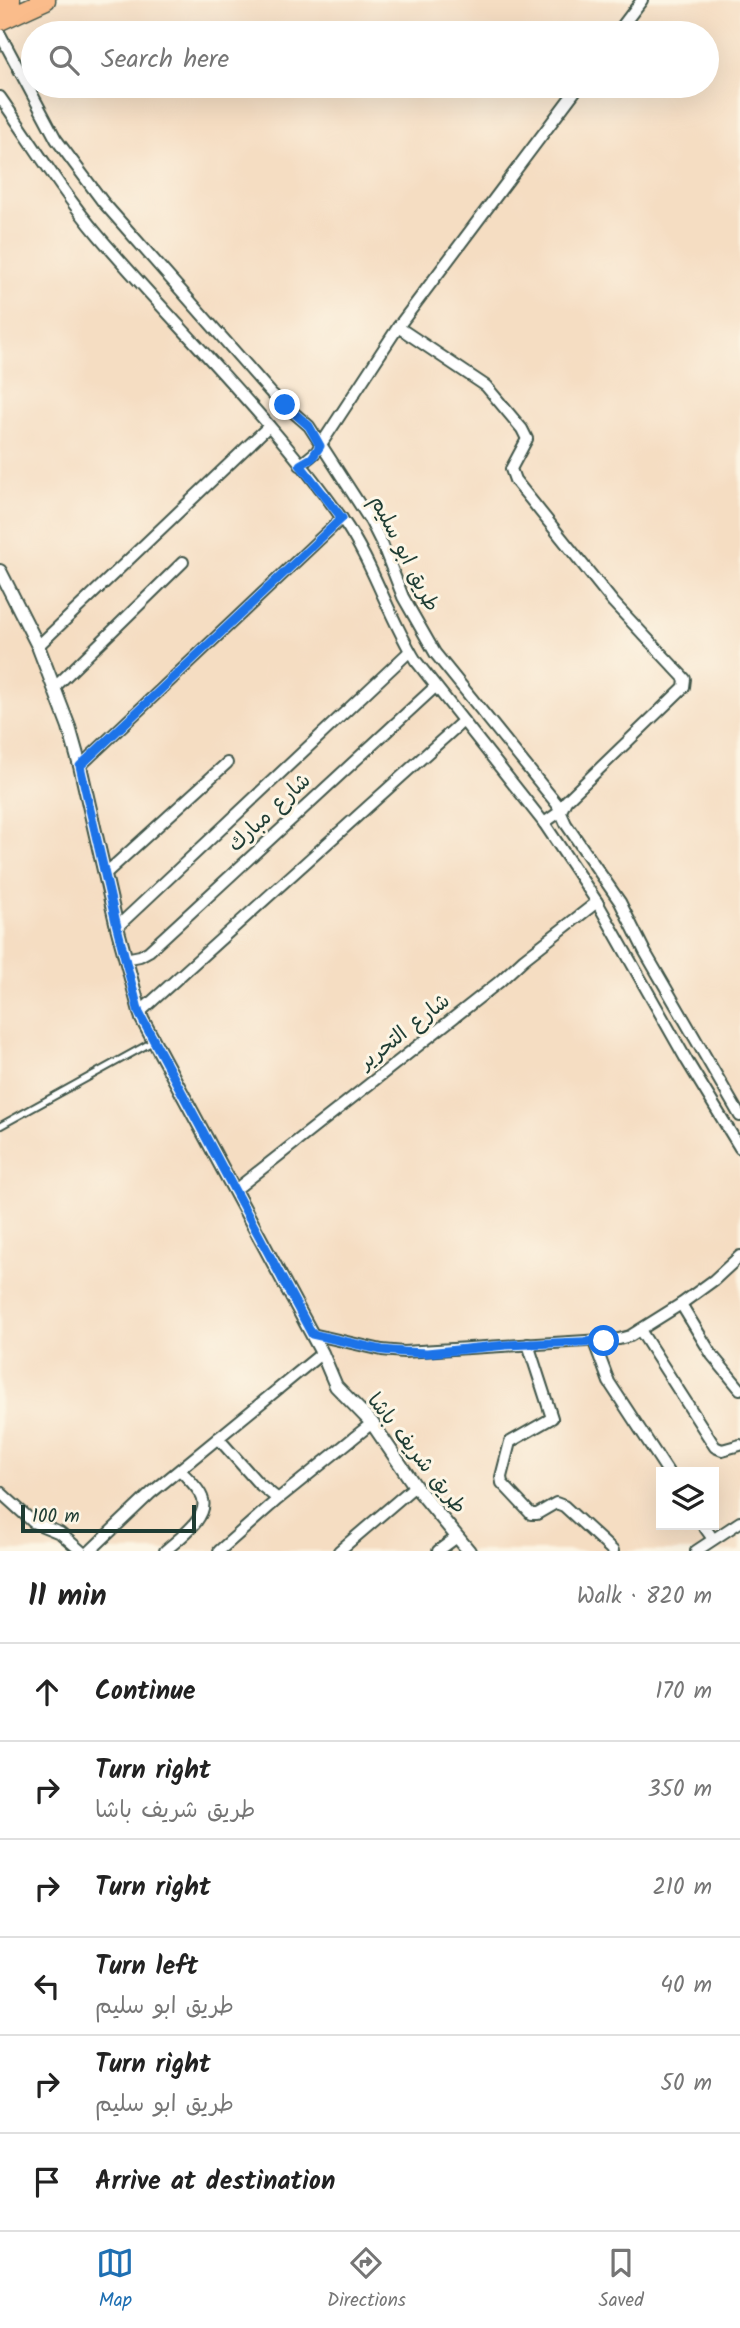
<!DOCTYPE html>
<html lang="en">
<head>
<meta charset="utf-8">
<style>
  :root { --surface:#fff; --page:#f2f2f2; --text:#222; --muted:#767676; --line:#e0e0e0; --accent:#1f6fb2 }
  body { margin:0; font-family:Kalam,"Playpen Sans Arabic",sans-serif; background:var(--page); color:var(--text) }
  .controls { position:absolute; right:21px; bottom:21px; display:grid; overflow:hidden; border-radius:0px; box-shadow:0 7px 28px #0002 }
  .controls button { width:63px; height:63px; display:grid; place-items:center; padding:0; border:0; border-bottom:2px solid var(--line); background:var(--surface); color:var(--text); font:35px sans-serif }
  .scale { position:absolute; left:21px; bottom:18px; width:175px; box-sizing:border-box; padding-left:7px; border:4px solid #1f3d34; border-top:0; font-size:19px; line-height:24px; white-space:nowrap; color:#1f3d34; -webkit-text-stroke:5px #fcf5e5; paint-order:stroke }
  .stop { position:absolute; width:21px; height:21px; margin:-16px; border:5px solid #1a73e8; border-radius:50%; background:#fff }
  .stop.end { background:#1a73e8; border-color:#fff; box-shadow:0 2px 7px #0008 }
  .list { margin:0; padding:0; list-style:none }
  h2 { display:flex; justify-content:space-between; align-items:center; height:91px; margin:0; padding:0 28px; font-size:30px }
  h2 small { font-size:23px; font-weight:400; color:var(--muted) }
  .list li { display:grid; grid-template-columns:46px 1fr auto; gap:21px; align-items:center; box-sizing:border-box; height:98px; padding:0 28px; border-top:2px solid var(--line) }
  .list b { display:block; font-size:26px; white-space:nowrap }
  .list p { margin:0; font-size:23px; white-space:nowrap; color:var(--muted) }
  .list em { font-size:23px; font-style:normal; color:var(--muted) }
  .icon { flex:none; width:38px; height:38px; fill:none; stroke:currentColor; stroke-width:2; stroke-linecap:round; stroke-linejoin:round }
  .map { position:relative; flex:none; width:740px; height:1551px; overflow:hidden }
  .search { position:absolute; background:var(--surface); box-shadow:0 7px 28px #0002; left:21px; right:21px; top:21px; height:77px; display:flex; align-items:center; gap:18px; box-sizing:border-box; padding:0 24px; border-radius:38px; color:var(--muted); font-size:26px }
  .sheet { height:679px; background:var(--surface) }
  nav { display:flex; justify-content:space-around; align-items:center; box-sizing:border-box; height:98px; border-top:2px solid var(--line); background:var(--surface); font-size:19px; color:var(--muted) }
  nav a { display:grid; justify-items:center; gap:4px }
  nav .on { color:var(--accent) }
  .map>svg:first-child { display:block }
  .lines { fill:none; stroke-linecap:round; stroke-linejoin:round }
  .service-casing { stroke:#3f5549; stroke-width:9 }
  .minor-casing { stroke:#3f5549; stroke-width:14 }
  .tertiary-casing { stroke:#3f5549; stroke-width:16 }
  .trunk-casing { stroke:#3f5549; stroke-width:21 }
  .service { stroke:#fff; stroke-width:5 }
  .minor { stroke:#fff; stroke-width:10 }
  .tertiary { stroke:#fff; stroke-width:12 }
  .trunk { stroke:#fabc8b; stroke-width:18 }
  .route { stroke:#1a73e8; stroke-width:9 }
  .labels { text-anchor:middle; dominant-baseline:central; stroke-width:6; stroke-linejoin:round; paint-order:stroke }
  .street-label { font-size:21px; fill:#1f3d34; stroke:#fcf5e5 }
</style>
</head>
<body>
<div class="map">
<svg width="740" height="1551" viewBox="0 0 740 1551">
  <rect width="100%" height="100%" fill="#fcf5e5"/>
  <filter id="ink" filterUnits="userSpaceOnUse"><feTurbulence type="fractalNoise" baseFrequency=".0143" numOctaves="2"/><feDisplacementMap in="SourceGraphic" scale="14" xChannelSelector="R" yChannelSelector="G"/><feConvolveMatrix kernelMatrix="1 2 1 2 8 2 1 2 1" color-interpolation-filters="sRGB"/></filter>
  <filter id="wash" filterUnits="userSpaceOnUse"><feTurbulence type="fractalNoise" baseFrequency=".00686" numOctaves="4" result="noise"/><feDisplacementMap in="SourceGraphic" scale="28" xChannelSelector="R" yChannelSelector="G"/><feGaussianBlur stdDeviation="1.57" result="paint"/><feColorMatrix in="noise" values="0 0 0 0 0 0 0 0 0 0 0 0 0 0 0 0 0 1.4 0 .05"/><feComposite in="paint" operator="in"/></filter>
  <g filter="url(#wash)">
    <rect width="100%" height="100%" fill="#f5ddc2"/>
  </g>
  <g filter="url(#ink)">
    <g class="lines">
      <defs>
        <path id="service" d="M0,1126L154,1041"/>
        <g id="minor">
          <path d="M617,33L642,0"/>
          <path d="M0,34L56,139L103,202L272,394L309,426L371,522L383,546L403,597L435,653L557,804L566,824L620,902L645,952L740,1116"/>
          <path d="M0,97C32,143 62,192 98,235C179,330 271,417 343,520C373,563 388,616 416,661L544,823L597,902L687,1061L740,1148"/>
          <path d="M398,327L486,386L522,429L527,439L511,469L515,480L613,602L685,679L684,687L566,801L561,811L544,823"/>
          <path d="M300,465L316,452L398,327L579,86"/>
          <path d="M38,646L269,426"/>
          <path d="M55,687L183,562"/>
          <path d="M80,766L342,518"/>
          <path d="M105,874L227,763"/>
          <path d="M117,927L410,651"/>
          <path d="M125,959L140,956L149,951L435,687"/>
          <path d="M139,1013L463,721"/>
          <path d="M235,1190L499,982L524,959L597,902"/>
          <path d="M681,1304L712,1355L740,1389"/>
          <path d="M640,1330L715,1447L722,1450L740,1445"/>
          <path d="M312,1334L382,1350L404,1352L619,1339L630,1336L681,1304L714,1280L740,1256"/>
          <path d="M594,1342L609,1382L668,1472"/>
          <path d="M528,1344L552,1418L510,1442L501,1477L502,1483L531,1514H537L556,1503L564,1506L613,1551"/>
          <path d="M218,1438L258,1483L278,1499"/>
          <path d="M0,1492L33,1522L60,1533L81,1551"/>
          <path d="M703,1525L713,1539"/>
          <path d="M90,1551L151,1493L322,1353"/>
          <path d="M165,1551C178,1539 211,1517 202,1497C198,1487 187,1478 180,1470"/>
          <path d="M219,1551L278,1499L372,1423"/>
          <path d="M339,1551L415,1486"/>
          <path d="M438,1551L457,1537"/>
          <path d="M696,1551L740,1522"/>
        </g>
        <path id="tertiary" d="M0,571L38,646L69,727L80,766L117,927L142,1019L322,1353L336,1386L372,1423L415,1486L469,1551"/>
        <g id="trunk">
          <path d="M0,6L11,0"/>
          <path d="M0,21L46,0"/>
        </g>
      </defs>
      <!-- service casing -->
      <use href="#service" class="service-casing"/>
      <!-- minor casing -->
      <use href="#minor" class="minor-casing"/>
      <!-- tertiary casing -->
      <use href="#tertiary" class="tertiary-casing"/>
      <!-- trunk casing -->
      <use href="#trunk" class="trunk-casing"/>
      <!-- service -->
      <use href="#service" class="service"/>
      <!-- minor -->
      <use href="#minor" class="minor"/>
      <!-- tertiary -->
      <use href="#tertiary" class="tertiary"/>
      <!-- trunk -->
      <use href="#trunk" class="trunk"/>
    </g>
  </g>
  <g class="lines" filter="url(#ink)">
    <!-- route -->
    <path class="route" d="M285,405L309,426L320,446L312,458L300,465L342,518L80,766L117,927L139,1013L312,1334L382,1350L404,1352L427,1353L506,1345L604,1341"/>
  </g>
  <g class="labels">
    <!-- street labels -->
    <g class="street-label">
      <text transform="translate(404 554) rotate(63)">طريق ابو سليم</text>
      <text transform="translate(270 813) rotate(-43)">شارع مبارك</text>
      <text transform="translate(405 1032) rotate(-38)">شارع التحرير</text>
      <text transform="translate(416 1454) rotate(52)">طريق شريف باشا</text>
    </g>
  </g>
</svg>
<div class="controls">
<button><svg class="icon" aria-label="layers" viewBox="0 0 24 24"><path d="M12 4l9 5-9 5-9-5zM3 14l9 5 9-5"/></svg></button>
</div>
<div class="scale">100 m</div>
<div class="stop" style="left:604px;top:1341px"></div>
<div class="stop end" style="left:285px;top:405px"></div>
<div class="search"><svg class="icon" aria-label="search" viewBox="0 0 24 24"><circle cx="10" cy="10" r="6"/><path d="M15 15l6 6"/></svg>Search here</div>
</div>
<section class="sheet">
<h2>11 min<small>Walk · 820 m</small></h2>
<ul class="list">
<li><svg class="icon" aria-label="ahead" viewBox="0 0 24 24"><path d="M12 20V5M6 11l6-6 6 6"/></svg><div><b>Continue</b></div><em>170 m</em></li>
<li><svg class="icon" aria-label="right" viewBox="0 0 24 24"><path d="M7 20v-9h11M14 6l5 5-5 5"/></svg><div><b>Turn right</b><p>طريق شريف باشا</p></div><em>350 m</em></li>
<li><svg class="icon" aria-label="right" viewBox="0 0 24 24"><path d="M7 20v-9h11M14 6l5 5-5 5"/></svg><div><b>Turn right</b></div><em>210 m</em></li>
<li><svg class="icon" aria-label="left" viewBox="0 0 24 24"><path d="M17 20v-9H6M10 6l-5 5 5 5"/></svg><div><b>Turn left</b><p>طريق ابو سليم</p></div><em>40 m</em></li>
<li><svg class="icon" aria-label="right" viewBox="0 0 24 24"><path d="M7 20v-9h11M14 6l5 5-5 5"/></svg><div><b>Turn right</b><p>طريق ابو سليم</p></div><em>50 m</em></li>
<li><svg class="icon" aria-label="arrive" viewBox="0 0 24 24"><path d="M6 21V4h12l-3 4 3 4H6"/></svg><div><b>Arrive at destination</b></div></li>
</ul>
</section>
<nav>
<a class="on"><svg class="icon" aria-label="map" viewBox="0 0 24 24"><path d="M3 6l6-2 6 2 6-2v14l-6 2-6-2-6 2zM9 4v14M15 6v14"/></svg>Map</a>
<a><svg class="icon" aria-label="directions" viewBox="0 0 24 24"><path d="M12 3l9 9-9 9-9-9zM9 14v-3h6M13 9l2 2-2 2"/></svg>Directions</a>
<a><svg class="icon" aria-label="saved" viewBox="0 0 24 24"><path d="M7 4h10v16l-5-4-5 4z"/></svg>Saved</a>
</nav>
</body>
</html>
